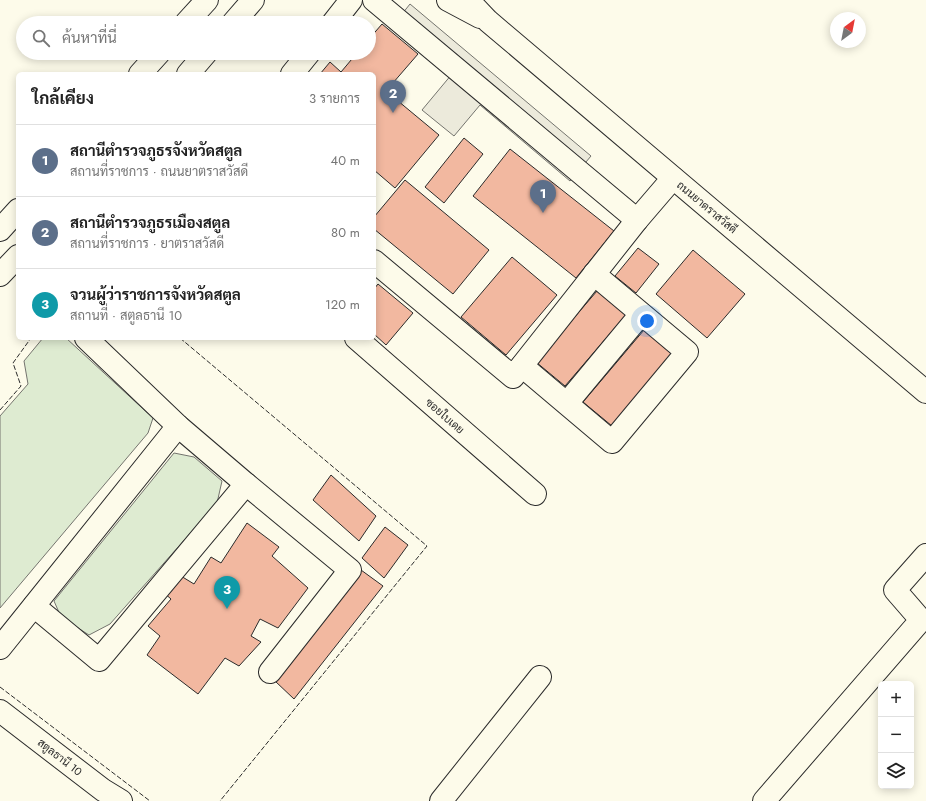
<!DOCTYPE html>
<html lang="th">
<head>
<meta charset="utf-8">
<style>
  :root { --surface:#fff; --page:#f2f2f2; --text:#222; --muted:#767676; --line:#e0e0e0; --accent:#c62828 }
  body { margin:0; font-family:Jost,Sarabun,sans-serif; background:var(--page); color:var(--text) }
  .controls { position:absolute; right:12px; bottom:12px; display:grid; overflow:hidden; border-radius:6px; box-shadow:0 2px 10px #0003 }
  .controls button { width:36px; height:36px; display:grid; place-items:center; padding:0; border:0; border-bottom:1px solid var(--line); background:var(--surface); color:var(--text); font:20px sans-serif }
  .compass { position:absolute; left:830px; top:12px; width:36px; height:36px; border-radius:50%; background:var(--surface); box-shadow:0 2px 10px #0003; rotate:32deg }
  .you { position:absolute; left:647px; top:321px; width:14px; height:14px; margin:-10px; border:3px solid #fff; border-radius:50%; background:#1a73e8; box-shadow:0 0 0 6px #1a73e833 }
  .badge { display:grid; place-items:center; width:26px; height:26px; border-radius:50%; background:var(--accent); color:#fff; font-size:13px; font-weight:700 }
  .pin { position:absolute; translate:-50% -33px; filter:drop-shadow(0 1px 2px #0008) }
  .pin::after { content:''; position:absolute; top:21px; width:14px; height:12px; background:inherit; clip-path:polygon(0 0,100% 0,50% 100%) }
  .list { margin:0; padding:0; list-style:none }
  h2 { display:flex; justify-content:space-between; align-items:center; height:52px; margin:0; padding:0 16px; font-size:17px }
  h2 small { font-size:13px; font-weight:400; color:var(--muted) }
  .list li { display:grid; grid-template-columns:26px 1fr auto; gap:12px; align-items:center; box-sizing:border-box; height:72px; padding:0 16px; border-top:1px solid var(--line) }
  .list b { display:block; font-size:15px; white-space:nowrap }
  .list p { margin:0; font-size:13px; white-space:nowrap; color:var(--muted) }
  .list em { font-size:13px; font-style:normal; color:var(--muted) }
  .icon { flex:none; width:22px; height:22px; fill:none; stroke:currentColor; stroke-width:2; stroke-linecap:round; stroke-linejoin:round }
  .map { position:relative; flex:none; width:926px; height:801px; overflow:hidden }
  .search { position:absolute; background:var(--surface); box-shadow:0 2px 10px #0003; left:16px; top:16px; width:360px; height:44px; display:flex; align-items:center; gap:10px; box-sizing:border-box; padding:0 14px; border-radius:22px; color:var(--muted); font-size:15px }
  .panel { position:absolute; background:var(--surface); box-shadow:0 2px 10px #0003; left:16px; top:72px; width:360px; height:268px; border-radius:6px }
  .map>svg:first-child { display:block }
  .green { fill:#deebd1; stroke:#74746e }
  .parking { fill:#eceadb; stroke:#74746e }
  .building { fill:#f2b8a0; stroke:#2b2b2b }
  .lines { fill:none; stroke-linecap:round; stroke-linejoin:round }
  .minor-casing { stroke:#2b2b2b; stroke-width:24 }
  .major-casing { stroke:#2b2b2b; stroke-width:24 }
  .minor { stroke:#fdfbea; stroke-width:22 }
  .major { stroke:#fdfbea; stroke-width:22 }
  .fence { stroke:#2b2b2b; stroke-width:1; stroke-dasharray:5 2; stroke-linecap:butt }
  .labels { text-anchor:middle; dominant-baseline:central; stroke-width:3; stroke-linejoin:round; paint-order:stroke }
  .street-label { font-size:11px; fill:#2b2b2b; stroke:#fdfbea }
</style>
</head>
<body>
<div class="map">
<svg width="926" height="801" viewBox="0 0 926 801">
  <rect width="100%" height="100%" fill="#fdfbea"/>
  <!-- green -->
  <g class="green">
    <path d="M43,338H66L153,418L148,433L0,608V416L28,384L24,361Z"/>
    <path d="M174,453L194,457L222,481L217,503L110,624L89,635L61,617L54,601Z"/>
  </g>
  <!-- parking -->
  <path class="parking" d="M410,4L591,156L570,181L480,105L454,136L422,110L452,74L394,24Z"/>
  <!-- building -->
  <g class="building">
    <path d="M382,24L418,54L386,91L439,135L395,188L374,170V74H320L330,62L341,72L357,53H369V39Z"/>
    <path d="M464,138L483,154L444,203L425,187Z"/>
    <path d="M510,149L614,231L576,278L473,196Z"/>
    <path d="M405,180L489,250L453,294L374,229V217Z"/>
    <path d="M638,248L659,264L636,293L615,276Z"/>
    <path d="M693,250L745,294L707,338L656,294Z"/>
    <path d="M512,257L557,295L506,355L461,317Z"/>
    <path d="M378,284L413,313L386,345L374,334V289Z"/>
    <path d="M597,291L626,315L565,386L536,362Z"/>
    <path d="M644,330L673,355L612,426L583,402Z"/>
    <path d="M331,475L376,516L359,541L313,500Z"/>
    <path d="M247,523L279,547L272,556L308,588L278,628L260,619L251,636L261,642L239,666L225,658L198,694L147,655L160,636L148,626L171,599L163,592L176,573L194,584L211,557L221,563Z"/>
    <path d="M385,527L408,545L384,578L362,558Z"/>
    <path d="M361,570L383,586L294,699L275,681Z"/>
  </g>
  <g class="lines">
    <defs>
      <g id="minor">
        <path d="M374,0L637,220"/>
        <path d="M333,23L351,0"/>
        <path d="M292,74L309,53"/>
        <path d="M374,261L513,377L637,220L673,178"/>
        <path d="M86,338L178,426L246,484L350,570L270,672"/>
        <path d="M356,338L535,494"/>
        <path d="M522,366L612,442L687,352L594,274"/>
        <path d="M567,403L641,314"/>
        <path d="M34,606L99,660L246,484"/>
        <path d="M0,648L178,426"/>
        <path d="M0,711L103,790L121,801"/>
        <path d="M441,801L540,677"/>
        <path d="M764,801L921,620L895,590L926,555"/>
      </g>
      <g id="major">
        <path d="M448,0L480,17"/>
        <path d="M468,0L488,21L926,392"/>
        <path d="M186,23L207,0"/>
        <path d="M233,23L253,0"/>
        <path d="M140,74L159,53"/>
        <path d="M188,74L206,53"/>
        <path d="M0,230L18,210"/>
        <path d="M0,275L18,256"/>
      </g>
    </defs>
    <!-- minor casing -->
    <use href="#minor" class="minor-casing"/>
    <!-- major casing -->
    <use href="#major" class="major-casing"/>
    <!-- minor -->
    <use href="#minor" class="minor"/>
    <!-- major -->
    <use href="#major" class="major"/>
    <!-- fence -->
    <g class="fence">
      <path d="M180,338L427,546L220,801"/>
      <path d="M0,410L21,386L13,363L31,338"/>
      <path d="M0,687L150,801"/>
    </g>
  </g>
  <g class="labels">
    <!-- street labels -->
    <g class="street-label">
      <text transform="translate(707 207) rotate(40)">ถนนยาตราสวัสดี</text>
      <text transform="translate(445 416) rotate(41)">ซอยใบเดย</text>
      <text transform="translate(60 757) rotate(38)">สตูลธานี 10</text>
    </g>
  </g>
</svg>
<div class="controls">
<button>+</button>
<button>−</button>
<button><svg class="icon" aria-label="layers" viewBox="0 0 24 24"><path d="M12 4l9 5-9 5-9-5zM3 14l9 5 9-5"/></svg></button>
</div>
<svg class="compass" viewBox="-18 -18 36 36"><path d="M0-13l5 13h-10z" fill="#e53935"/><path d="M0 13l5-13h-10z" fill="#767676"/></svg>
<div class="you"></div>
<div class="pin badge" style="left:543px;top:213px;background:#5c6f8a">1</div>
<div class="pin badge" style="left:393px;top:113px;background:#5c6f8a">2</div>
<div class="pin badge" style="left:227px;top:609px;background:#0f9aa8">3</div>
<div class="search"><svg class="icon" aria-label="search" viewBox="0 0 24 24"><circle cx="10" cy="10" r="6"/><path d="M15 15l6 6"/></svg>ค้นหาที่นี่</div>
<section class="panel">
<h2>ใกล้เคียง<small>3 รายการ</small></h2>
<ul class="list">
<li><span class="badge" style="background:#5c6f8a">1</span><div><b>สถานีตำรวจภูธรจังหวัดสตูล</b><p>สถานที่ราชการ · ถนนยาตราสวัสดี</p></div><em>40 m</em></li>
<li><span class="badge" style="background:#5c6f8a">2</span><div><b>สถานีตำรวจภูธรเมืองสตูล</b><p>สถานที่ราชการ · ยาตราสวัสดี</p></div><em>80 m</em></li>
<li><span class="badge" style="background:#0f9aa8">3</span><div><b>จวนผู้ว่าราชการจังหวัดสตูล</b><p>สถานที่ · สตูลธานี 10</p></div><em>120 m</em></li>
</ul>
</section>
</div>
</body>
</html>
